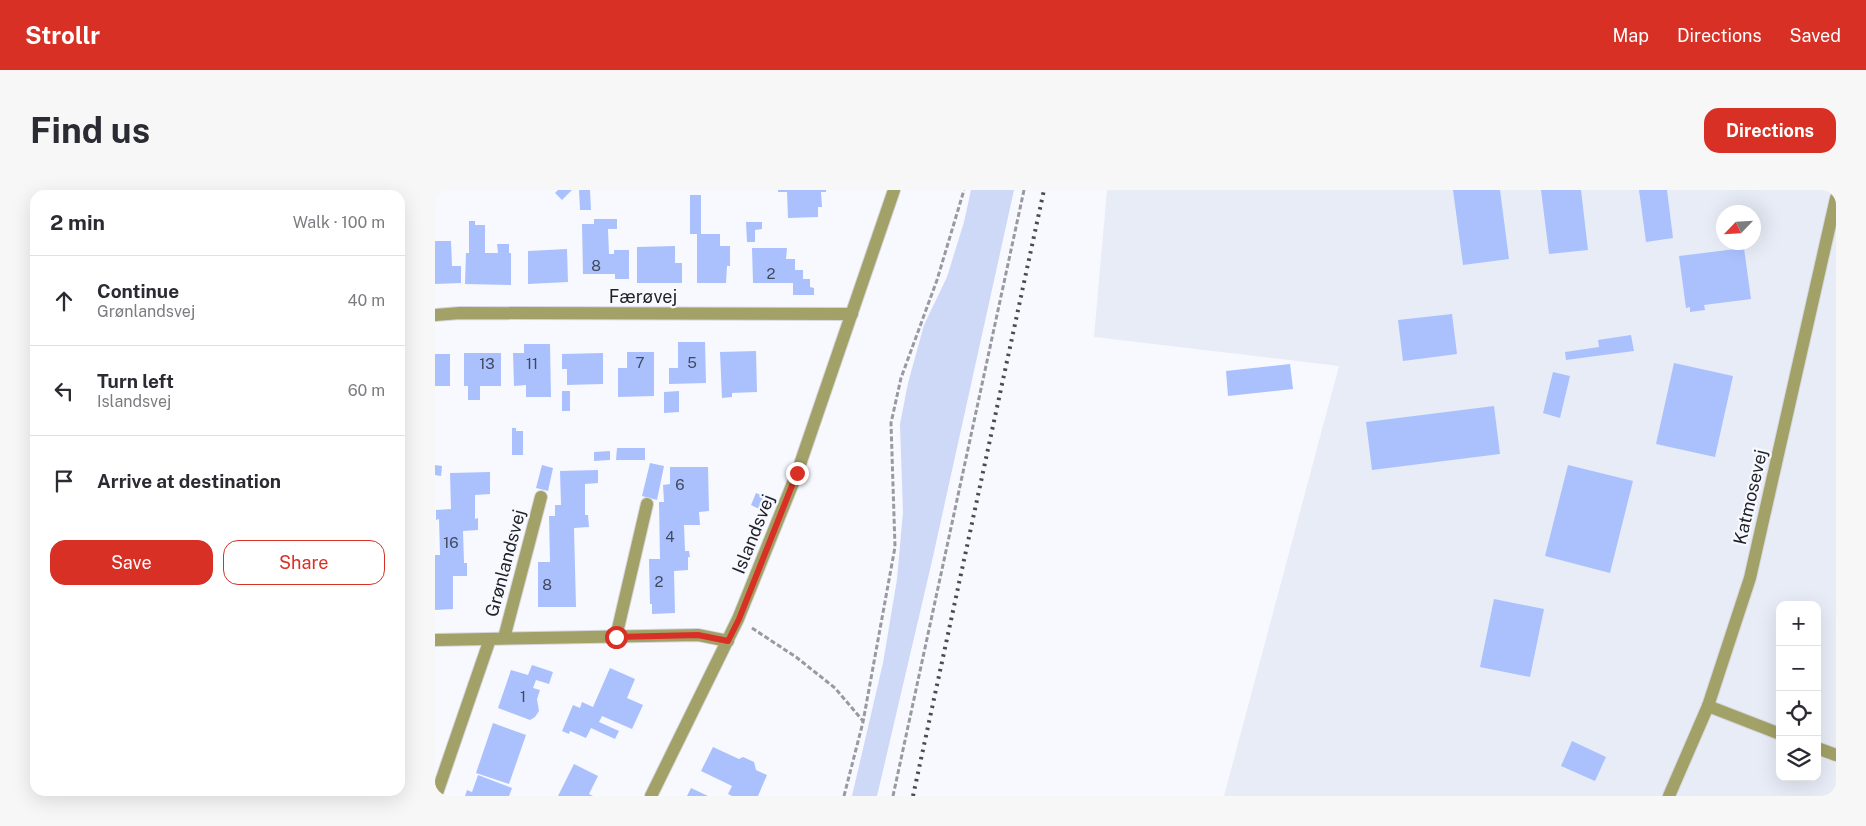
<!DOCTYPE html>
<html lang="en">
<head>
<meta charset="utf-8">
<style>
  :root { --surface:#fff; --page:#f7f7f7; --text:#2b2b33; --muted:#7c7c81; --line:#e1e1e2; --accent:#d93025 }
  body { margin:0; font-family:"Public Sans",sans-serif; background:var(--page); color:var(--text) }
  .controls { position:absolute; right:15px; bottom:15px; display:grid; overflow:hidden; border-radius:10px; box-shadow:0 5px 20px #0002 }
  .controls button { width:45px; height:45px; display:grid; place-items:center; padding:0; border:0; border-bottom:1px solid var(--line); background:var(--surface); color:var(--text); font:25px sans-serif }
  .compass { position:absolute; left:1281px; top:15px; width:45px; height:45px; border-radius:50%; background:var(--surface); box-shadow:0 5px 20px #0002; rotate:245deg }
  .stop { position:absolute; width:15px; height:15px; margin:-11px; border:4px solid #d93025; border-radius:50%; background:#fff }
  .stop.end { background:#d93025; border-color:#fff; box-shadow:0 1px 5px #0008 }
  .list { margin:0; padding:0; list-style:none }
  h2 { display:flex; justify-content:space-between; align-items:center; height:65px; margin:0; padding:0 20px; font-size:21px }
  h2 small { font-size:16px; font-weight:400; color:var(--muted) }
  .list li { display:grid; grid-template-columns:32px 1fr auto; gap:15px; align-items:center; box-sizing:border-box; height:90px; padding:0 20px; border-top:1px solid var(--line) }
  .list b { display:block; font-size:19px; white-space:nowrap }
  .list p { margin:0; font-size:16px; white-space:nowrap; color:var(--muted) }
  .list em { font-size:16px; font-style:normal; color:var(--muted) }
  .actions { display:flex; gap:10px; padding:15px 20px }
  .actions a { flex:1; padding:11px 0; border:1px solid var(--accent); border-radius:15px; text-align:center; font-size:18px; color:var(--accent) }
  .actions .main { background:var(--accent); color:#fff }
  .icon { flex:none; width:28px; height:28px; fill:none; stroke:currentColor; stroke-width:2; stroke-linecap:round; stroke-linejoin:round }
  .map { position:relative; flex:none; width:1401px; height:606px; overflow:hidden; border-radius:15px }
  header { display:flex; align-items:center; gap:30px; box-sizing:border-box; height:70px; padding:0 25px; background:var(--accent); color:#fff }
  header strong { font-size:24px }
  nav { display:flex; gap:28px; margin-inline-start:auto; font-size:18px }
  .intro { display:flex; align-items:center; justify-content:space-between; box-sizing:border-box; height:120px; padding:0 30px }
  h1 { margin:0; font-size:35px }
  .button { padding:12px 22px; border-radius:15px; background:var(--accent); color:#fff; font-size:18px; font-weight:700 }
  main { display:flex; gap:30px; padding:0 30px }
  aside { flex:1; background:var(--surface); border-radius:15px; box-shadow:0 5px 20px #0002 }
  .map>svg:first-child { display:block }
  .built { fill:#e7ecf7; fill-rule:evenodd }
  .green { fill:#ced9f7 }
  .building { fill:#aac1fe }
  .lines { fill:none; stroke-linecap:round; stroke-linejoin:round }
  .minor-casing { stroke:#d5d6dc; stroke-width:14 }
  .path { stroke:#989a9f; stroke-width:3; stroke-dasharray:5 2.5; stroke-linecap:butt }
  .minor { stroke:#a2a167; stroke-width:12 }
  .rail { stroke:#484b51; stroke-width:4; stroke-dasharray:2.5 5; stroke-linecap:butt }
  .route { stroke:#d93025; stroke-width:6 }
  .labels { text-anchor:middle; dominant-baseline:central; stroke-width:4.5; stroke-linejoin:round; paint-order:stroke }
  .number-label { font-size:15px; fill:#41495e }
  .street-label { font-size:18px; fill:#1e2128; stroke:#f8f9fe }
</style>
</head>
<body>
<header>
<strong>Strollr</strong>
<nav><a>Map</a><a>Directions</a><a>Saved</a></nav>
</header>
<div class="intro"><h1>Find us</h1><a class="button">Directions</a></div>
<main>
<aside>
<h2>2 min<small>Walk · 100 m</small></h2>
<ul class="list">
<li><svg class="icon" aria-label="ahead" viewBox="0 0 24 24"><path d="M12 20V5M6 11l6-6 6 6"/></svg><div><b>Continue</b><p>Grønlandsvej</p></div><em>40 m</em></li>
<li><svg class="icon" aria-label="left" viewBox="0 0 24 24"><path d="M17 20v-9H6M10 6l-5 5 5 5"/></svg><div><b>Turn left</b><p>Islandsvej</p></div><em>60 m</em></li>
<li><svg class="icon" aria-label="arrive" viewBox="0 0 24 24"><path d="M6 21V4h12l-3 4 3 4H6"/></svg><div><b>Arrive at destination</b></div></li>
</ul>
<div class="actions"><a class="main">Save</a><a>Share</a></div>
</aside>
<div class="map">
<svg width="1401" height="606" viewBox="0 0 1401 606">
  <rect width="100%" height="100%" fill="#f8f9fe"/>
  <!-- built -->
  <path class="built" d="M672,0H1401V606H789L904,176L659,147ZM1288,22H1318V52H1288ZM1345,415H1382V587H1345Z"/>
  <!-- green -->
  <path class="green" d="M536,0H579L497,371L442,606H417L448,473L462,389L468,322L465,234L473,193L489,135L512,87L529,32Z"/>
  <!-- building -->
  <g class="building">
    <path d="M123,0H137L127,10L120,3Z"/>
    <path d="M144,0H155L156,20H145Z"/>
    <path d="M343,0H391V2H386L387,17H383V27L353,28L352,2H343Z"/>
    <path d="M1018,0H1065L1074,69L1028,75Z"/>
    <path d="M1106,0H1146L1153,60L1114,64Z"/>
    <path d="M1204,0H1232L1238,48L1211,52Z"/>
    <path d="M255,5H266V44H285V56H295V76H292L291,93H262V44H255Z"/>
    <path d="M159,29H182V39H173L174,64H179V60H194V89H180V84H148L147,34H159Z"/>
    <path d="M34,31H40V35H50V63H63L62,54H74V63H76V95L30,94L31,63H34Z"/>
    <path d="M311,32H327V39L320,40V52H312Z"/>
    <path d="M0,51H16L17,76H26V93L0,94Z"/>
    <path d="M240,56V73H247V93H202V57Z"/>
    <path d="M317,58H352L351,69H360V80H368V89H375V97L379,98V105H358V93H318Z"/>
    <path d="M1309,58L1316,109L1269,115L1270,120L1255,122V117L1251,118L1244,66Z"/>
    <path d="M132,59L133,92L93,94V61Z"/>
    <path d="M1017,124L1022,164L968,171L963,130Z"/>
    <path d="M1196,145L1199,161L1131,170L1130,162L1164,157L1163,150Z"/>
    <path d="M243,152H270L271,193L234,194V178H243Z"/>
    <path d="M89,154H115L116,207H91V195L79,196L78,163H89Z"/>
    <path d="M321,161L322,202L297,203V207L287,208L285,162Z"/>
    <path d="M192,162H219V206L183,207V178H192Z"/>
    <path d="M29,163H66V196H45V210H33V196H29Z"/>
    <path d="M168,163V194L132,195V179H127V164Z"/>
    <rect x="0" y="164" width="15" height="32"/>
    <path d="M1239,173L1298,186L1280,267L1221,254Z"/>
    <path d="M855,174L858,199L793,206L791,181Z"/>
    <path d="M1118,182L1135,186L1125,228L1108,223Z"/>
    <rect x="127" y="201" width="8" height="20"/>
    <path d="M244,201V222L229,223V202Z"/>
    <path d="M1059,216L1065,264L937,280L931,232Z"/>
    <path d="M77,238H81V241H88V265H77Z"/>
    <path d="M182,258H210V270H181Z"/>
    <path d="M175,261V270L159,271V262Z"/>
    <path d="M215,273L229,276L222,310L207,306Z"/>
    <path d="M0,275L7,276L6,286L0,285Z"/>
    <path d="M107,275L118,278L113,301L101,298Z"/>
    <path d="M1133,275L1198,291L1175,383L1110,366Z"/>
    <path d="M235,277H273L274,321L264,322L265,335H249L250,361H254L255,367H253V380L239,381L240,423L217,424V414H215L214,369H225L224,312H229L228,295L235,294Z"/>
    <path d="M163,280V293L150,294V325H153L154,337L139,338L141,417H103V372H115L114,326H120V315H126L125,281Z"/>
    <path d="M55,282V304L40,305V329L43,328V340L28,341L29,373H32V386H18V419L0,420V365H5L4,329L1,330V320L16,319L15,283Z"/>
    <path d="M321,303L329,306L324,319L316,315Z"/>
    <path d="M1059,409L1109,419L1095,487L1045,477Z"/>
    <path d="M97,475L118,482L114,494L101,490L98,498L105,500L102,509L104,521L100,527L95,530L63,518L76,480L93,485Z"/>
    <path d="M175,478L200,489L192,508L208,515L197,539L167,526L164,532L184,541L180,549L156,538L151,548L135,541L134,544L127,541L138,515L145,518L147,512L158,517Z"/>
    <path d="M58,533L91,545L74,594L41,583Z"/>
    <path d="M1137,551L1171,567L1160,591L1126,576Z"/>
    <path d="M278,557L304,569L308,567L319,572L321,580L332,585L323,606H297L293,604L297,596L266,581Z"/>
    <path d="M139,574L163,586L154,604L158,606H123Z"/>
    <path d="M43,585L77,598L74,606H30L32,600L37,602Z"/>
    <path d="M256,598L273,606H252Z"/>
  </g>
  <g class="lines">
    <defs>
      <g id="minor">
        <path d="M0,125L25,123L417,124"/>
        <path d="M181,447L212,314"/>
        <path d="M69,448L106,307"/>
        <path d="M0,450L263,445L293,451"/>
        <path d="M1273,516L1345,544"/>
        <path d="M1382,558L1401,565"/>
        <path d="M1,606L55,449"/>
        <path d="M216,606L303,429L362,283L459,0"/>
        <path d="M1234,606L1273,516L1315,388L1401,8"/>
      </g>
    </defs>
    <!-- minor casing -->
    <use href="#minor" class="minor-casing"/>
    <!-- path -->
    <g class="path">
      <path d="M317,438L361,467L400,498L428,531"/>
      <path d="M409,606L428,532L460,357L456,233L466,188L502,90L529,0"/>
      <path d="M458,606L589,0"/>
    </g>
    <!-- minor -->
    <use href="#minor" class="minor"/>
    <!-- rail -->
    <path class="rail" d="M478,606L609,0"/>
  </g>
  <g class="lines">
    <!-- route -->
    <path class="route" d="M181,447L263,445L293,451L304,429L362,283"/>
  </g>
  <g class="labels">
    <!-- number labels -->
    <g class="number-label">
      <text x="161" y="75">8</text>
      <text x="336" y="83">2</text>
      <text x="205" y="172">7</text>
      <text x="257" y="172">5</text>
      <text x="52" y="173">13</text>
      <text x="97" y="173">11</text>
      <text x="245" y="294">6</text>
      <text x="235" y="346">4</text>
      <text x="16" y="352">16</text>
      <text x="224" y="391">2</text>
      <text x="112" y="394">8</text>
      <text x="88" y="506">1</text>
    </g>
    <!-- street labels -->
    <g class="street-label">
      <text x="208" y="106">Færøvej</text>
      <text transform="translate(1315 307) rotate(-77)">Katmosevej</text>
      <text transform="translate(318 344) rotate(-68)">Islandsvej</text>
      <text transform="translate(70 373) rotate(-75)">Grønlandsvej</text>
    </g>
  </g>
</svg>
<div class="controls">
<button>+</button>
<button>−</button>
<button><svg class="icon" aria-label="locate" viewBox="0 0 24 24"><circle cx="12" cy="12" r="6"/><path d="M12 2v4M12 18v4M2 12h4M18 12h4"/></svg></button>
<button><svg class="icon" aria-label="layers" viewBox="0 0 24 24"><path d="M12 4l9 5-9 5-9-5zM3 14l9 5 9-5"/></svg></button>
</div>
<svg class="compass" viewBox="-18 -18 36 36"><path d="M0-13l5 13h-10z" fill="#e53935"/><path d="M0 13l5-13h-10z" fill="#7c7c81"/></svg>
<div class="stop" style="left:181px;top:447px"></div>
<div class="stop end" style="left:362px;top:283px"></div>
</div>
</main>
</body>
</html>
